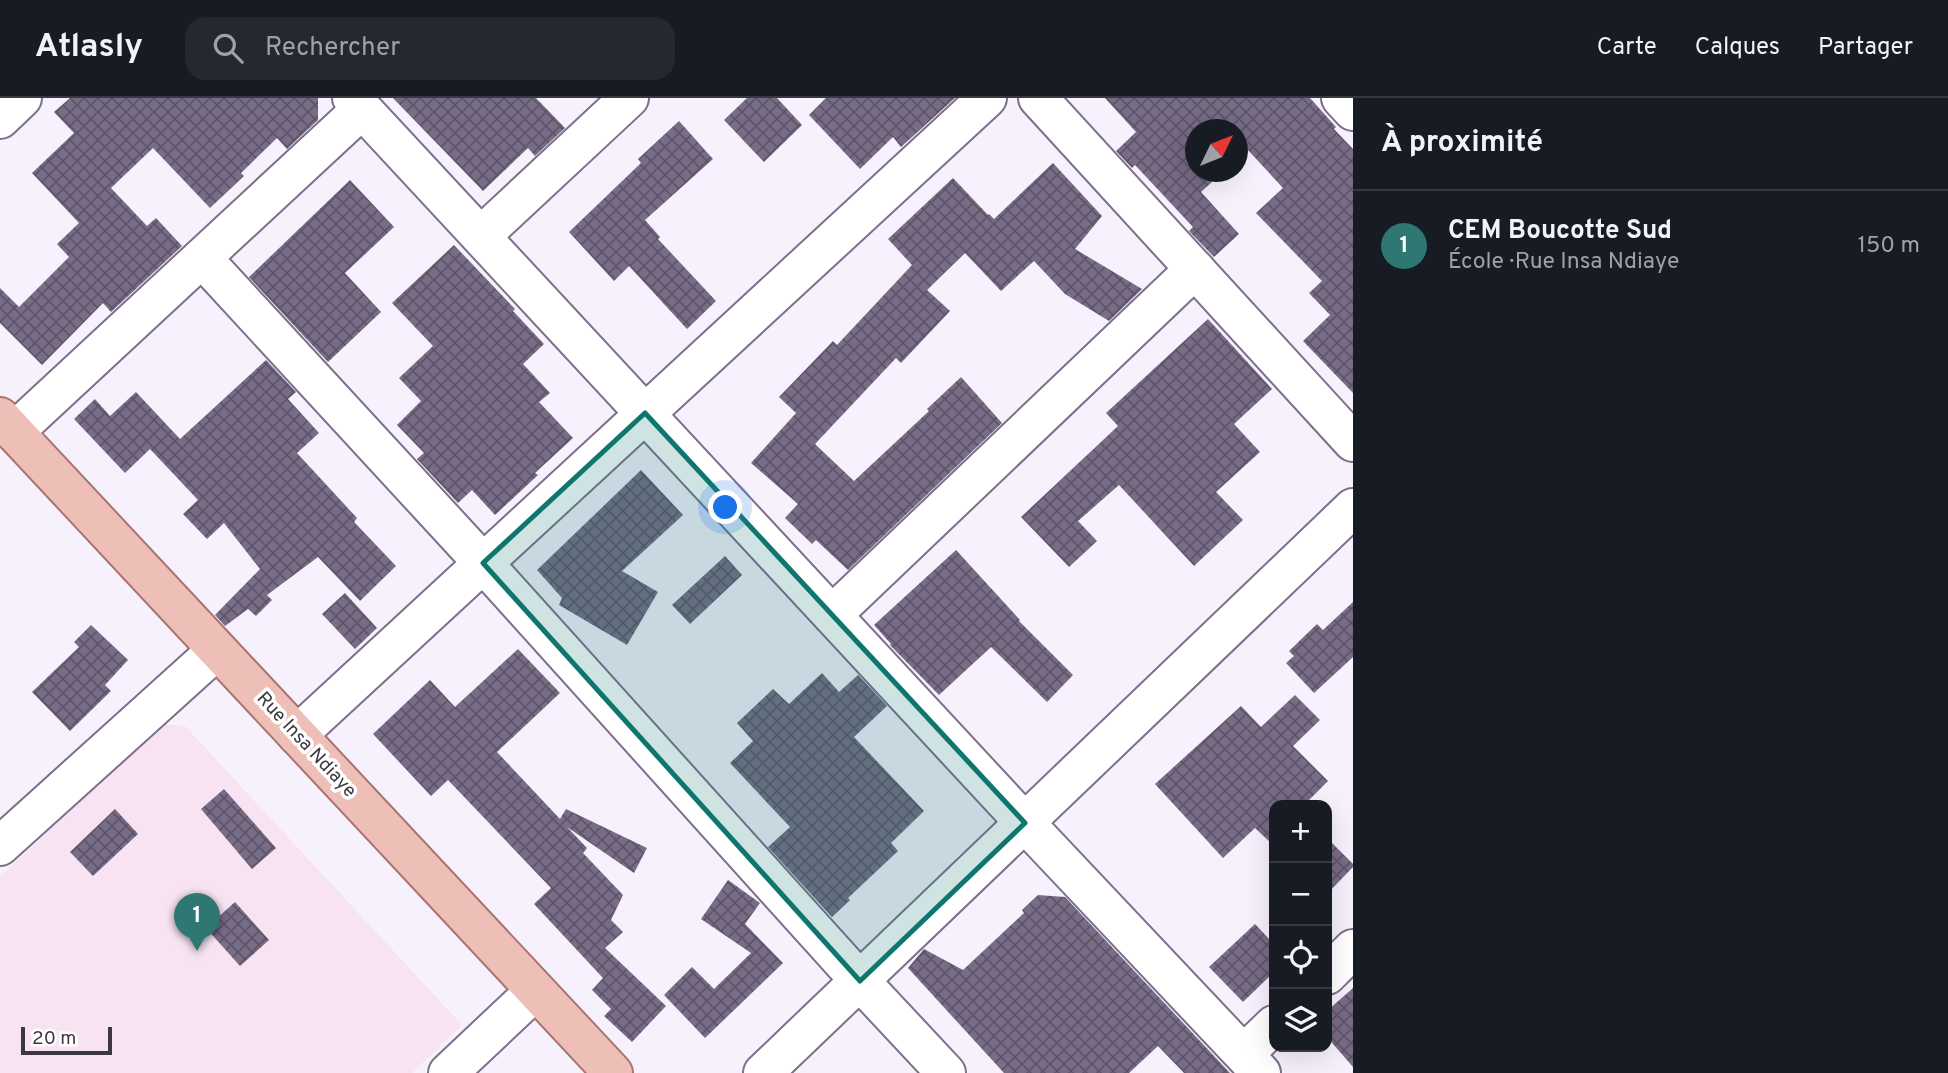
<!DOCTYPE html>
<html lang="fr">
<head>
<meta charset="utf-8">
<style>
  :root { --surface:#171b24; --page:#242831; --text:#f1f3f6; --muted:#9ea1a6; --line:#363941; --accent:#2e7772 }
  body { margin:0; font-family:Overpass,sans-serif; background:var(--page); color:var(--text) }
  .controls { position:absolute; right:21px; bottom:21px; display:grid; overflow:hidden; border-radius:14px; box-shadow:0 7px 28px #0002 }
  .controls button { width:63px; height:63px; display:grid; place-items:center; padding:0; border:0; border-bottom:2px solid var(--line); background:var(--surface); color:var(--text); font:35px sans-serif }
  .compass { position:absolute; left:1185px; top:21px; width:63px; height:63px; border-radius:50%; background:var(--surface); box-shadow:0 7px 28px #0002; rotate:47deg }
  .scale { position:absolute; left:21px; bottom:18px; width:91px; box-sizing:border-box; padding-left:7px; border:4px solid #3d3743; border-top:0; font-size:19px; line-height:24px; white-space:nowrap; color:#3d3743; -webkit-text-stroke:5px #fff; paint-order:stroke }
  .you { position:absolute; left:726px; top:410px; width:24px; height:24px; margin:-18px; border:5px solid #fff; border-radius:50%; background:#1a73e8; box-shadow:0 0 0 10px #1a73e833 }
  .badge { display:grid; place-items:center; width:46px; height:46px; border-radius:50%; background:var(--accent); color:#fff; font-size:23px; font-weight:700 }
  .pin { position:absolute; translate:-50% -58px; filter:drop-shadow(0 2px 4px #0008) }
  .pin::after { content:''; position:absolute; top:37px; width:24px; height:21px; background:inherit; clip-path:polygon(0 0,100% 0,50% 100%) }
  .list { margin:0; padding:0; list-style:none }
  h2 { display:flex; justify-content:space-between; align-items:center; height:91px; margin:0; padding:0 28px; font-size:30px }
  h2 small { font-size:23px; font-weight:400; color:var(--muted) }
  .list li { display:grid; grid-template-columns:46px 1fr auto; gap:21px; align-items:center; box-sizing:border-box; height:112px; padding:0 28px; border-top:2px solid var(--line) }
  .list b { display:block; font-size:26px; white-space:nowrap }
  .list p { margin:0; font-size:23px; white-space:nowrap; color:var(--muted) }
  .list em { font-size:23px; font-style:normal; color:var(--muted) }
  .icon { flex:none; width:38px; height:38px; fill:none; stroke:currentColor; stroke-width:2; stroke-linecap:round; stroke-linejoin:round }
  .map { position:relative; flex:none; width:1353px; height:975px; overflow:hidden }
  header { display:flex; align-items:center; gap:42px; box-sizing:border-box; height:98px; padding:0 35px; background:var(--surface); border-bottom:2px solid var(--line) }
  header strong { font-size:33px }
  nav { display:flex; gap:38px; margin-inline-start:auto; font-size:24px }
  .search { width:490px; height:63px; background:var(--page); display:flex; align-items:center; gap:18px; box-sizing:border-box; padding:0 24px; border-radius:21px; color:var(--muted); font-size:26px }
  main { display:flex }
  aside { flex:1; background:var(--surface) }
  .map>svg:first-child { display:block }
  .education { fill:#f7e3f2 }
  .building { fill:url(#building-cross-hatch) }
  .lines { fill:none; stroke-linecap:round; stroke-linejoin:round }
  .minor-casing { stroke:#7d6f8b; stroke-width:42 }
  .major-casing { stroke:#a9736f; stroke-width:42 }
  .minor { stroke:#fff; stroke-width:38 }
  .major { stroke:#eebfb7; stroke-width:38 }
  .marked { fill:#0f766e; fill-opacity:0.2; stroke:#0f766e; stroke-width:5; stroke-linejoin:round }
  .labels { text-anchor:middle; dominant-baseline:central; stroke-width:7; stroke-linejoin:round; paint-order:stroke }
  .street-label { font-size:19px; fill:#3d3743; stroke:#fff }
</style>
</head>
<body>
<header>
<strong>Atlasly</strong>
<div class="search"><svg class="icon" aria-label="search" viewBox="0 0 24 24"><circle cx="10" cy="10" r="6"/><path d="M15 15l6 6"/></svg>Rechercher</div>
<nav><a>Carte</a><a>Calques</a><a>Partager</a></nav>
</header>
<main>
<div class="map">
<svg width="1353" height="975" viewBox="0 0 1353 975">
  <defs>
    <pattern id="building-cross-hatch" width="8" height="8" patternUnits="userSpaceOnUse" patternTransform="scale(1.75)"><rect width="8" height="8" fill="#786c86"/><path d="M0 0l8 8M0 8l8-8" fill="none" stroke="#5e556a"/></pattern>
  </defs>
  <rect width="100%" height="100%" fill="#f7f1fe"/>
  <!-- education -->
  <path class="education" d="M162,626L185,628L462,927L412,975H0V779Z"/>
  <!-- building -->
  <g class="building">
    <path d="M70,0H318V22L287,51L277,40L241,75L244,78L210,110L153,50L111,90L147,128L156,120L182,148L111,214L103,205L42,267L0,225V190L19,209L69,159L57,146L79,125L32,75L74,35L54,14Z"/>
    <path d="M393,0H536L565,30L535,58L528,50L483,93Z"/>
    <path d="M747,0H777L802,27L764,64L724,22Z"/>
    <path d="M826,0H955L901,49L893,39L860,71L809,17Z"/>
    <path d="M1105,0H1310L1336,29L1334,31L1353,51V295L1303,243L1330,217L1309,195L1322,183L1256,115L1283,90L1247,51L1237,60V32H1195V74H1223L1201,94L1239,136L1214,159L1189,133L1193,129L1135,67L1132,70L1116,53L1136,34Z"/>
    <path d="M679,23L713,61L645,122L660,139L658,141L716,203L687,231L629,168L614,183L569,134L641,65L638,61Z"/>
    <path d="M1053,65L1102,118L1075,151L1142,191L1109,223L1065,196L1034,163L1001,193L965,155L927,192L950,213L901,265L896,260L815,346L854,383L929,313L927,311L961,279L1002,325L848,472L816,442L812,446L785,420L798,406L751,365L796,315L779,299L833,243L837,247L912,167L888,141L953,80L988,117L989,116L994,121Z"/>
    <path d="M350,82L394,129L345,175L381,214L328,264L249,179Z"/>
    <path d="M454,147L515,211L513,213L544,246L523,266L550,295L539,304L573,340L535,375L538,377L495,417L472,392L458,405L417,361L424,355L397,327L421,303L399,280L433,248L392,205Z"/>
    <path d="M1208,221L1272,291L1234,326L1260,354L1216,394L1243,422L1194,468L1119,387L1078,423L1097,443L1069,469L1021,419L1118,328L1106,315Z"/>
    <path d="M266,262L296,294L288,301L319,335L297,355L357,420L354,424L396,468L360,503L318,459L267,497L272,502L256,518L248,511L225,528L215,517L260,471L224,425L207,441L183,416L198,402L150,351L125,375L74,321L95,301L110,318L136,294L180,341Z"/>
    <path d="M641,372L683,417L622,473L658,494L627,547L559,507L562,500L537,472Z"/>
    <path d="M956,452L1020,522L1019,523L1073,577L1047,604L991,549L939,597L890,547L891,546L874,527Z"/>
    <path d="M725,458L742,477L690,526L672,507Z"/>
    <path d="M345,495L377,530L355,551L322,516Z"/>
    <path d="M1353,504V559L1314,595L1286,565L1294,558L1289,553L1317,526L1323,532Z"/>
    <path d="M91,527L128,562L105,587L111,593L70,633L32,594L79,549L74,544Z"/>
    <path d="M518,551L560,595L497,654L560,721L566,711L647,750L634,775L567,729L587,750L583,755L623,797L611,822L623,834L605,850L666,908L632,944L604,918L611,911L592,892L603,880L534,806L551,790L448,682L431,698L373,636L430,582L455,609Z"/>
    <path d="M822,575L839,594L858,577L887,608L854,639L924,713L891,745L898,753L848,800L850,802L832,819L768,749L790,729L730,665L753,643L737,625L773,591L789,606Z"/>
    <path d="M1295,597L1320,622L1293,648L1328,683L1304,707H1274V748L1255,730L1223,760L1155,686L1241,608L1261,629Z"/>
    <path d="M224,691L276,750L252,771L201,711Z"/>
    <path d="M115,711L138,736L93,778L70,754Z"/>
    <path d="M1327,740L1353,766V769L1327,796Z"/>
    <path d="M728,782L760,805L745,826L783,865L705,940L664,897L692,869L714,891L751,855L701,821Z"/>
    <path d="M1038,797L1065,799L1230,975H1184L1158,948L1129,975H1004L908,870L924,851L963,872L1024,815L1022,812Z"/>
    <path d="M235,804L269,842L240,868L206,830Z"/>
    <path d="M1255,826L1274,846V874L1243,904L1209,869Z"/>
    <path d="M1353,890V969L1327,939V913Z"/>
  </g>
  <g class="lines">
    <defs>
      <g id="minor">
        <path d="M352,0L1025,725L1261,975"/>
        <path d="M1038,0L1353,344"/>
        <path d="M1341,0L1353,13"/>
        <path d="M0,21L22,0"/>
        <path d="M481,138L629,0"/>
        <path d="M202,160L483,465L860,883L946,975"/>
        <path d="M14,334L362,11"/>
        <path d="M832,517L1195,171"/>
        <path d="M297,637L987,0"/>
        <path d="M0,748L217,552"/>
        <path d="M1327,877L1353,851"/>
        <path d="M1244,956L1274,927"/>
        <path d="M448,975L535,893"/>
        <path d="M763,975L1353,410"/>
      </g>
      <path id="major" d="M0,319L613,975"/>
    </defs>
    <!-- minor casing -->
    <use href="#minor" class="minor-casing"/>
    <!-- major casing -->
    <use href="#major" class="major-casing"/>
    <!-- minor -->
    <use href="#minor" class="minor"/>
    <!-- major -->
    <use href="#major" class="major"/>
  </g>
  <!-- marked area -->
  <path class="marked" d="M645,315L1025,725L860,883L483,465Z"/>
  <g class="labels">
    <!-- street labels -->
    <g class="street-label">
      <text transform="translate(306 647) rotate(47)">Rue Insa Ndiaye</text>
    </g>
  </g>
</svg>
<div class="controls">
<button>+</button>
<button>−</button>
<button><svg class="icon" aria-label="locate" viewBox="0 0 24 24"><circle cx="12" cy="12" r="6"/><path d="M12 2v4M12 18v4M2 12h4M18 12h4"/></svg></button>
<button><svg class="icon" aria-label="layers" viewBox="0 0 24 24"><path d="M12 4l9 5-9 5-9-5zM3 14l9 5 9-5"/></svg></button>
</div>
<svg class="compass" viewBox="-18 -18 36 36"><path d="M0-13l5 13h-10z" fill="#e53935"/><path d="M0 13l5-13h-10z" fill="#9ea1a6"/></svg>
<div class="scale">20 m</div>
<div class="you"></div>
<div class="pin badge" style="left:197px;top:853px">1</div>
</div>
<aside>
<h2>À proximité<small></small></h2>
<ul class="list">
<li><span class="badge">1</span><div><b>CEM Boucotte Sud</b><p>École · Rue Insa Ndiaye</p></div><em>150 m</em></li>
</ul>
</aside>
</main>
</body>
</html>
